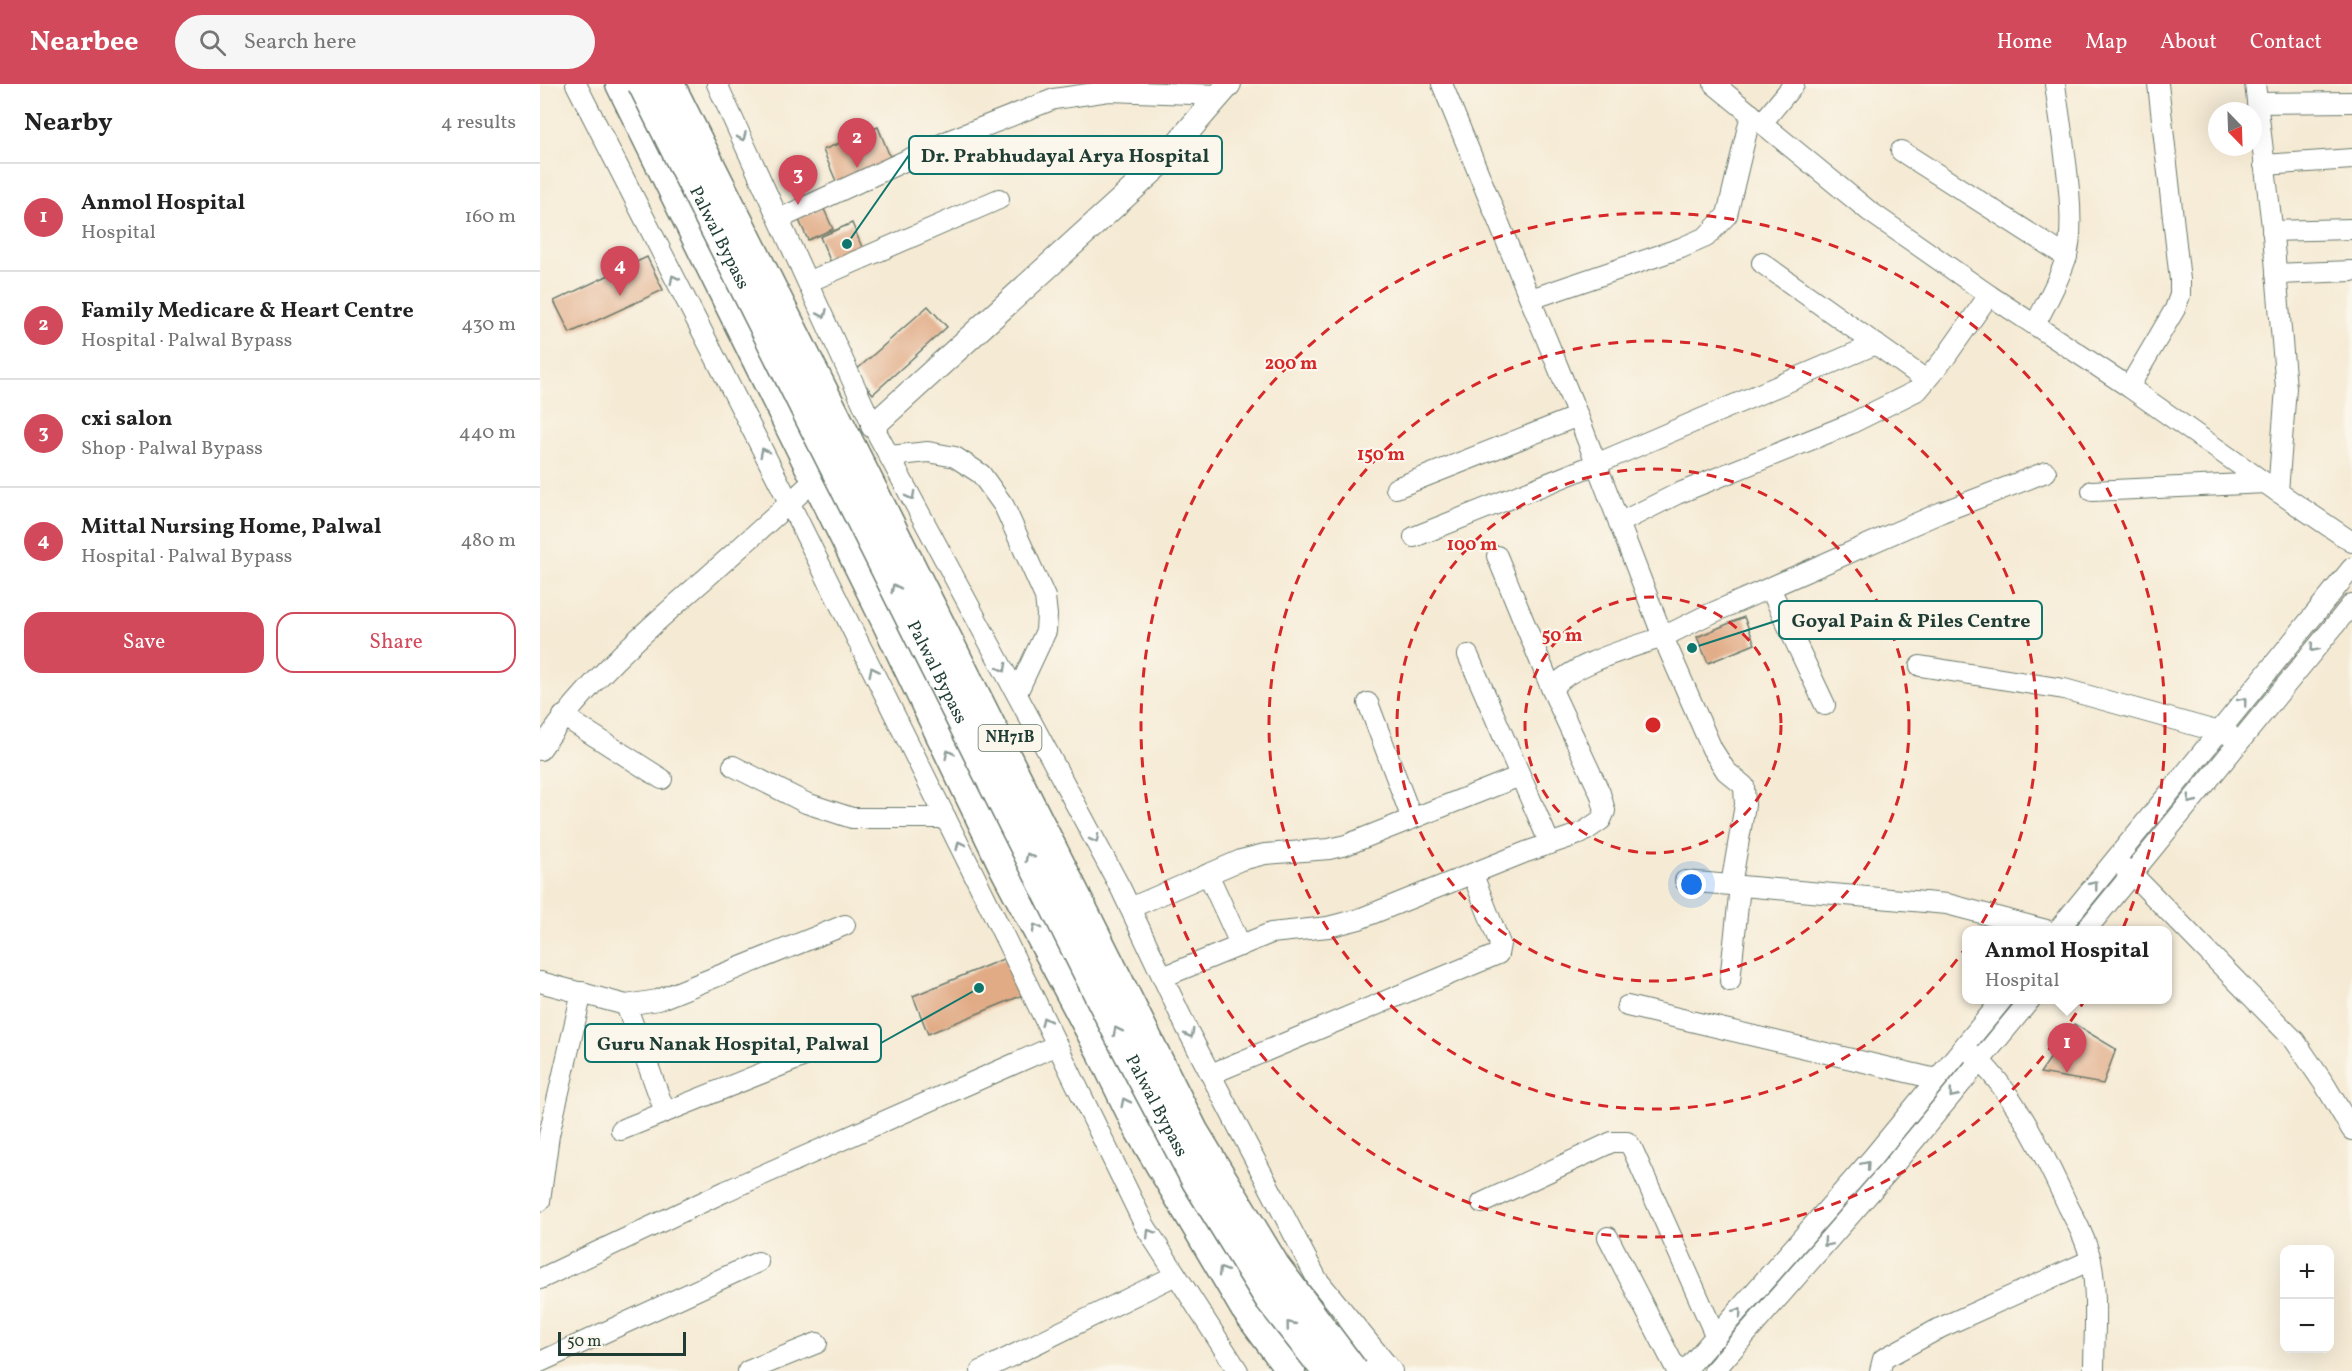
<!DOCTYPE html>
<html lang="en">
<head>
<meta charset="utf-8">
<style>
  :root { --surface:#fff; --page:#f6f6f6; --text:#222; --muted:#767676; --line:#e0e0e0; --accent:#d1495b }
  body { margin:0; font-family:Vollkorn,serif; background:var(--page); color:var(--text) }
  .controls { position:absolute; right:18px; bottom:18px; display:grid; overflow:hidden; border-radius:12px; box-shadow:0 6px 24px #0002 }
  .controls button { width:54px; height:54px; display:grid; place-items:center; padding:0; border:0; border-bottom:2px solid var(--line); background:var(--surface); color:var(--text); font:30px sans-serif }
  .compass { position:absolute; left:1668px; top:18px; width:54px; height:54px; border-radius:50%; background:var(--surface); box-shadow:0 6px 24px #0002; rotate:157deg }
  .scale { position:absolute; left:18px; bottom:15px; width:128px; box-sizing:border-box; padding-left:6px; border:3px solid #1f3d34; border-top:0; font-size:16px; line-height:21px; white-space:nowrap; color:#1f3d34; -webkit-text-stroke:4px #fbf7ec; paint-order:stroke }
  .you { position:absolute; left:1152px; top:801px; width:21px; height:21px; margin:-15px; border:4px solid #fff; border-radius:50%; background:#1a73e8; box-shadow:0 0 0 9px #1a73e833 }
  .badge { display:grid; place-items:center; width:39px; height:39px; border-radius:50%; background:var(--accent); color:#fff; font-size:20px; font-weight:700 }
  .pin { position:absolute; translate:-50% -50px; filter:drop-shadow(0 2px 3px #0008) }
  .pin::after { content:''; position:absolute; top:32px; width:21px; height:18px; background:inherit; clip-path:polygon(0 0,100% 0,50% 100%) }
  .popup { position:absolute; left:1422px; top:842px; width:210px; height:78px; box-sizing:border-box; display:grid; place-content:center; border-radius:12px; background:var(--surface); filter:drop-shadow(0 2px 4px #0005); font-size:20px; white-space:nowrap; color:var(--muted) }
  .popup b { font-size:22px; color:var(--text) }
  .popup::after { content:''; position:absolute; left:50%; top:100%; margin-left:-12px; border:12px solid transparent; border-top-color:var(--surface) }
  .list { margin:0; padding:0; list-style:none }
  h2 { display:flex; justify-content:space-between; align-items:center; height:78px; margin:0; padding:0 24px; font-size:26px }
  h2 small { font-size:20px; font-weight:400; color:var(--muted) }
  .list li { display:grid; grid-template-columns:39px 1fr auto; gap:18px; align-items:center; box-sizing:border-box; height:108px; padding:0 24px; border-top:2px solid var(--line) }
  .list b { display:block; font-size:22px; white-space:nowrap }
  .list p { margin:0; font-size:20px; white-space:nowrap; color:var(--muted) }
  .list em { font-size:20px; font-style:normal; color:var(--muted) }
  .actions { display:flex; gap:12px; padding:18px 24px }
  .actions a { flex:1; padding:14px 0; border:2px solid var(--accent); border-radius:18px; text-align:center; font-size:21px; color:var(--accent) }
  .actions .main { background:var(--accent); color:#fff }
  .icon { flex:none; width:33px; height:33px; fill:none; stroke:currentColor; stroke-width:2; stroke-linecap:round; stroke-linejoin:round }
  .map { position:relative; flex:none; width:1812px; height:1287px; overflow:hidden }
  header { display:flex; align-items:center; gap:36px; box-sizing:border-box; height:84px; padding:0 30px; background:var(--accent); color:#fff }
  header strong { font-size:28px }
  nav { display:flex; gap:33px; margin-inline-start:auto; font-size:21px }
  .search { width:420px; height:54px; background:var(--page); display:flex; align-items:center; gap:15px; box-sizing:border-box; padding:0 21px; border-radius:33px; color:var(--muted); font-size:22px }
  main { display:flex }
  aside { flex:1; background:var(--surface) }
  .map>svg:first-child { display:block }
  .building { fill:#e1ab86 }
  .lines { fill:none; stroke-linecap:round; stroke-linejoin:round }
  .minor-casing { stroke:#6a7a6c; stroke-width:22 }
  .major-casing { stroke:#6a7a6c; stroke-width:26 }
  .highway-casing { stroke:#6a7a6c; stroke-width:31 }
  .minor { stroke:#fff; stroke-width:20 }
  .major { stroke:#fff; stroke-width:24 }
  .highway { stroke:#fff; stroke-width:28 }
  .highway-bridge-casing { stroke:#6a7a6c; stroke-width:31; stroke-linecap:butt }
  .highway-bridge { stroke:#fff; stroke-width:28 }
  .oneway { stroke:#8f9e9a }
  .ring { fill:none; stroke:#d62828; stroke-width:3; stroke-dasharray:10 8 }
  .labels { text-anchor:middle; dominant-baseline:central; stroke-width:4.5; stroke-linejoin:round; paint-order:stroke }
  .shield { fill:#fbf7ec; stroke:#61756b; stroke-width:1.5 }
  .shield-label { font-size:16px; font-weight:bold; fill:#1f3d34 }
  .street-label { font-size:18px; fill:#1f3d34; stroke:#fbf7ec }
  .centre { fill:#d62828; stroke:#fbf7ec; stroke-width:3 }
  .ring-label { font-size:18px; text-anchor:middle; font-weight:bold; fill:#d62828; stroke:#fbf7ec; stroke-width:4.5; stroke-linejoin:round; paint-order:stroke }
  .leader { fill:none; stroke:#0f766e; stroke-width:2 }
  .callout-dot { fill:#0f766e; stroke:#fbf7ec; stroke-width:2 }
  .callout { fill:#fbf7ec; stroke:#0f766e; stroke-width:2 }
  .callout-label { font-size:20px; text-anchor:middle; font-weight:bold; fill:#1f3d34 }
</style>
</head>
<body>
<header>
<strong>Nearbee</strong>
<div class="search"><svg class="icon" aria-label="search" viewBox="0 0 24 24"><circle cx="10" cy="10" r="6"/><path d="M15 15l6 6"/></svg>Search here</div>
<nav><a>Home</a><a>Map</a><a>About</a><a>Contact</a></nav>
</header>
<main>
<aside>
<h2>Nearby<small>4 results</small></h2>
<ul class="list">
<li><span class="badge">1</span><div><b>Anmol Hospital</b><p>Hospital</p></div><em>160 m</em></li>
<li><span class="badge">2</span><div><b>Family Medicare &amp; Heart Centre</b><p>Hospital · Palwal Bypass</p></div><em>430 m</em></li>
<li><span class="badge">3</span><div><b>cxi salon</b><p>Shop · Palwal Bypass</p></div><em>440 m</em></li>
<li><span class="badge">4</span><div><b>Mittal Nursing Home, Palwal</b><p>Hospital · Palwal Bypass</p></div><em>480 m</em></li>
</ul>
<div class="actions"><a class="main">Save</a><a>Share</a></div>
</aside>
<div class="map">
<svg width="1812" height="1287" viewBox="0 0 1812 1287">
  <rect width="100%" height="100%" fill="#fbf7ec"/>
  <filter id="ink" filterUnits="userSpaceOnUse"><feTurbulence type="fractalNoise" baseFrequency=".0167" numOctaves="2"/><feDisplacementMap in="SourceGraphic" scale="12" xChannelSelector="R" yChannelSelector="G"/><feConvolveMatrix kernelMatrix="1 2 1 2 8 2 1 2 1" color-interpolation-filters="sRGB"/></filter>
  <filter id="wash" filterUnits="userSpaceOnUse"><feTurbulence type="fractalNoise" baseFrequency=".008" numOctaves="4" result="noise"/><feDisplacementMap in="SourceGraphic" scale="24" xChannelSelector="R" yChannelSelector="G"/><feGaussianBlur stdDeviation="1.35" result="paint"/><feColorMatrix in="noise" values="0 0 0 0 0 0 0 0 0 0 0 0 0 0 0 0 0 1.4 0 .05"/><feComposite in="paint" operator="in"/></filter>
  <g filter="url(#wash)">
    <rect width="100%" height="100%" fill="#f5ead4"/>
    <g id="blocks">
      <!-- building -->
      <g class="building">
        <path d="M338,43L353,80L298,102L283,66Z"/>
        <path d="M283,123L293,145L268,156L258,134Z"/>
        <path d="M312,139L324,168L292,181L280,153Z"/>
        <path d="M107,173L123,206L30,249L14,217Z"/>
        <path d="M388,222L407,243L333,310L314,288Z"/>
        <path d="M1204,533L1215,560L1168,579L1157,553Z"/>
        <path d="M468,873L483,911L388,950L373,912Z"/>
        <path d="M1534,940L1576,965L1563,1000L1500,989Z"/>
      </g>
    </g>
  </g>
  <g filter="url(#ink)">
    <use href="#blocks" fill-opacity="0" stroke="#6a7a6c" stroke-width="1.5"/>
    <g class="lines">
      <defs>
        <g id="minor">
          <path d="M36,0L250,420L446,815L605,1142L698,1287"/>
          <path d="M177,0L333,342L581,805L647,945L777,1195L852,1287"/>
          <path d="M1715,0L1733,151L1746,304L1738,408L1812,458"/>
          <path d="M1717,19L1812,18"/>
          <path d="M1222,39L1254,0"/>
          <path d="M1361,67L1527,173"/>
          <path d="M1724,81L1812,75"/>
          <path d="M239,135L410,56L514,15L569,7L680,11"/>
          <path d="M1732,147L1812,145"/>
          <path d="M1222,179L1386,296"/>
          <path d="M1736,190L1812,187"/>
          <path d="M268,198L459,115"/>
          <path d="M1449,211L1589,303L1738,408"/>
          <path d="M991,215L1141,164L1166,153L1187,131L1211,30"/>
          <path d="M1495,241C1506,219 1519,197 1526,174C1539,136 1520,42 1515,0"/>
          <path d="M1589,303L1635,225L1640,211V196L1618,0"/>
          <path d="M350,372L388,368L415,373L441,390L464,422L505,513L507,531L506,547L477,609"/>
          <path d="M856,404L1038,332"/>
          <path d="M1552,407L1726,399"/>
          <path d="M1079,439L1137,410L1310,340L1378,306L1407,271L1449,211L1329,127L1174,0"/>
          <path d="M874,453L1056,380L1336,260"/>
          <path d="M957,472L1012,606"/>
          <path d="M1230,504L1285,621"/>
          <path d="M928,571L1010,760"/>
          <path d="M1380,582L1524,605L1690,651"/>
          <path d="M828,619L872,735"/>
          <path d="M23,632L122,695"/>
          <path d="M0,666C46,598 104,548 165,495C205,459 245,424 284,387"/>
          <path d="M193,682L266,719L312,734H406"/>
          <path d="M1583,783L1592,790L1755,957L1785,1001L1812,1046"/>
          <path d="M668,790L701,862"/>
          <path d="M1145,797L1407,820L1506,846"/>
          <path d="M1191,801L1205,721L1204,702L1186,687L1172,665L1123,553L1163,533L1402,428L1506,388"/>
          <path d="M590,824L701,776L725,770L789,765L806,761L980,692"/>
          <path d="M1518,846L1812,484"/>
          <path d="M1546,846L1812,520"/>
          <path d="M623,893L731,849L788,843L819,835L986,768L1042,749L1061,736L1065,727L1060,709L1012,606C1027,581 1094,563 1123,553L1038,332L902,0"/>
          <path d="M1190,897L1200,802"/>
          <path d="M0,898L86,921L118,916L305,841"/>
          <path d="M86,921L125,1028"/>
          <path d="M1087,922L1396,995"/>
          <path d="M1430,968C1472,1003 1505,1072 1528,1122C1537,1139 1547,1158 1551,1177C1558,1212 1554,1251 1554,1287"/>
          <path d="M671,990L958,870L960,860L933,791"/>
          <path d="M81,1046L292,961"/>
          <path d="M0,1117L9,1051L42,908"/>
          <path d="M942,1119L1072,1058H1087L1092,1064L1176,1253"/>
          <path d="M1068,1153L1137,1287"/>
          <path d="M0,1195L186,1107L517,961"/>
          <path d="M0,1278L218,1178"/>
          <path d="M208,1287L277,1259"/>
          <path d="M441,1287L636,1191"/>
          <path d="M1145,1287L1333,1073L1462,916"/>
          <path d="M1174,1287L1349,1087L1490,916"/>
          <path d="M1340,1287L1343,1275L1400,1244L1551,1176"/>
        </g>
        <path id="major" d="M333,342L617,83L689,0"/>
        <g id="highway">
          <path d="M80,0L343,532L464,784L562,970L599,1046L705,1225L751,1287"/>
          <path d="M802,1252L831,1287"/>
        </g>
      </defs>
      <!-- minor casing -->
      <use href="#minor" class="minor-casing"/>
      <!-- major casing -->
      <use href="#major" class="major-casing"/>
      <!-- highway casing -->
      <use href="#highway" class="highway-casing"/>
      <!-- minor -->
      <use href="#minor" class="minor"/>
      <!-- major -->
      <use href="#major" class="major"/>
      <!-- highway -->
      <use href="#highway" class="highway"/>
      <defs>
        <g id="highway-bridge">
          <path id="s1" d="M102,0L578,950L656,1097L729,1215L786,1287"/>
          <path d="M130,0L654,1047L735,1181L814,1287"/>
        </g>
      </defs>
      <!-- highway-bridge casing -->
      <use href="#highway-bridge" class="highway-bridge-casing"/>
      <!-- highway-bridge -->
      <use href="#highway-bridge" class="highway-bridge"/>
    </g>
    <!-- one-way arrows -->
    <defs><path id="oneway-chevron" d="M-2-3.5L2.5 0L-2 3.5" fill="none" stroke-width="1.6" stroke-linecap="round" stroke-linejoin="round" transform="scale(1.5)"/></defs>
    <g class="oneway">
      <use href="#oneway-chevron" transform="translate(202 53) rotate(66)"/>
      <use href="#oneway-chevron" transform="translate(134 195) rotate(-117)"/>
      <use href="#oneway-chevron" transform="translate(283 230) rotate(66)"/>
      <use href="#oneway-chevron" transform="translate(224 368) rotate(-117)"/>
      <use href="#oneway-chevron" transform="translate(371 412) rotate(62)"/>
      <use href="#oneway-chevron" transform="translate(355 504) rotate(-116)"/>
      <use href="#oneway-chevron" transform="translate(1774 564) rotate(130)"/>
      <use href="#oneway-chevron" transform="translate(463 584) rotate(62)"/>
      <use href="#oneway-chevron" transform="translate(333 587) rotate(-116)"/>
      <use href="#oneway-chevron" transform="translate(1703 617) rotate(-51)"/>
      <use href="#oneway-chevron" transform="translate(409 670) rotate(-116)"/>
      <use href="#oneway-chevron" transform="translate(1651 716) rotate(129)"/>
      <use href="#oneway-chevron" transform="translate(555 755) rotate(62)"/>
      <use href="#oneway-chevron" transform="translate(420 761) rotate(-116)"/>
      <use href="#oneway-chevron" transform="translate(489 773) rotate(-117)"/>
      <use href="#oneway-chevron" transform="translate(1554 801) rotate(-51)"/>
      <use href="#oneway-chevron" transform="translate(496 844) rotate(-118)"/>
      <use href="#oneway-chevron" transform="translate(505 937) rotate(-116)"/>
      <use href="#oneway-chevron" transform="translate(577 947) rotate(-117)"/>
      <use href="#oneway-chevron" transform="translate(650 950) rotate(63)"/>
      <use href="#oneway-chevron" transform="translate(1413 1010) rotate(129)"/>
      <use href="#oneway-chevron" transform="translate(585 1018) rotate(-116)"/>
      <use href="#oneway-chevron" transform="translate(1326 1081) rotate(-49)"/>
      <use href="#oneway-chevron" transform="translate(610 1149) rotate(-122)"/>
      <use href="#oneway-chevron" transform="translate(1287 1159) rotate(131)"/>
      <use href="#oneway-chevron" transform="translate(682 1187) rotate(-121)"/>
      <use href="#oneway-chevron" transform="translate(1198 1228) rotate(-49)"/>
      <use href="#oneway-chevron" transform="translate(750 1241) rotate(-129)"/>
    </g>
  </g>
  <!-- distance rings -->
  <g class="ring">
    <circle cx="1113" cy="641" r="128"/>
    <circle cx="1113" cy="641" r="256"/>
    <circle cx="1113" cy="641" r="384"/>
    <circle cx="1113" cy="641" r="512"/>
  </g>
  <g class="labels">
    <!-- shield labels -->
    <rect class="shield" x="438.5" y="641" width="63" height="26" rx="4.5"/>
    <g class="shield-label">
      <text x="470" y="654">NH71B</text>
    </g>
    <!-- street labels -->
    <g class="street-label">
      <text stroke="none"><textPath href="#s1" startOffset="172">Palwal Bypass</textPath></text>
      <text stroke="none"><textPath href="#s1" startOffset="658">Palwal Bypass</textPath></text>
      <text stroke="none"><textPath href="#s1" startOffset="1144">Palwal Bypass</textPath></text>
    </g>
  </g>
  <circle cx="1113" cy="641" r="9" class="centre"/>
  <g class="ring-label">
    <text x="751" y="285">200 m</text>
    <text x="841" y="376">150 m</text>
    <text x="932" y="466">100 m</text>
    <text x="1022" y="557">50 m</text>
  </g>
  <!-- callouts -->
  <path class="leader" d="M307 160L369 71M1152 564L1239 536M439 904L341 959"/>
  <g class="callout-dot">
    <circle cx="307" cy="160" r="6"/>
    <circle cx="1152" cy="564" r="6"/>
    <circle cx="439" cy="904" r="6"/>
  </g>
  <g class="callout">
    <rect x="369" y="52" width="313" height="38" rx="6"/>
    <rect x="1239" y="517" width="263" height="38" rx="6"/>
    <rect x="45" y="940" width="296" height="38" rx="6"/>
  </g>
  <g class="callout-label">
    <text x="525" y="78">Dr. Prabhudayal Arya Hospital</text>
    <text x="1371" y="543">Goyal Pain &amp; Piles Centre</text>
    <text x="193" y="966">Guru Nanak Hospital, Palwal</text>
  </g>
</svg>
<div class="controls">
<button>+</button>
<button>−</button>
</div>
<svg class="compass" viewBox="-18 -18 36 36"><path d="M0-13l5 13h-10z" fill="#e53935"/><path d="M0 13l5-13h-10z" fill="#767676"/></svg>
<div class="scale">50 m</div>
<div class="you"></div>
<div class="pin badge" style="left:1527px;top:989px">1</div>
<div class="popup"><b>Anmol Hospital</b>Hospital</div>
<div class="pin badge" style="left:317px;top:84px">2</div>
<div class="pin badge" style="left:258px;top:121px">3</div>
<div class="pin badge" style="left:80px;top:212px">4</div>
</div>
</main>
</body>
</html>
